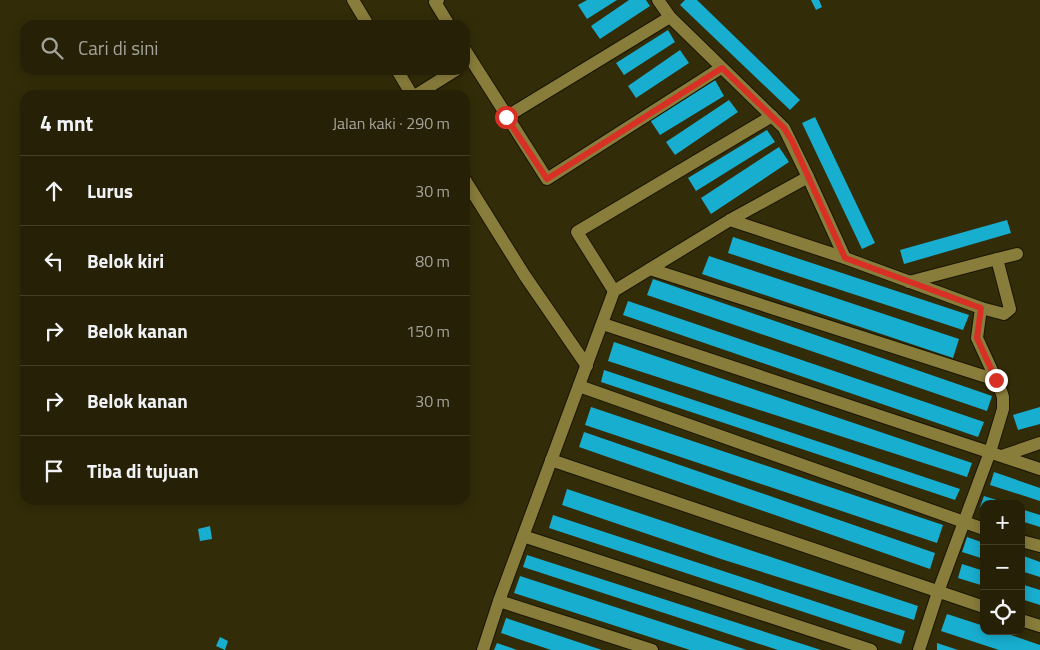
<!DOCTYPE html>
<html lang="id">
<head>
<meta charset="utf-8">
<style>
  :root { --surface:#262106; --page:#322e14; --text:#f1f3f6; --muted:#a4a39b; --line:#423e28 }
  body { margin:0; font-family:"Titillium Web",sans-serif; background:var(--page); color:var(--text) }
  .controls { position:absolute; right:15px; bottom:15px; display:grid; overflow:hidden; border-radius:10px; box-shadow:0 2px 12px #0003 }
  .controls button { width:45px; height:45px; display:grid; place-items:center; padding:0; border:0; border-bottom:1px solid var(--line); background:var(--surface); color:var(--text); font:25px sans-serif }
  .stop { position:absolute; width:15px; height:15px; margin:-11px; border:4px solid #d93025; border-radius:50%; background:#fff }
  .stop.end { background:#d93025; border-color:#fff; box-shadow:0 1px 5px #0008 }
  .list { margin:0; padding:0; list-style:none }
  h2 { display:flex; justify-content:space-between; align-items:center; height:65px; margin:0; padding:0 20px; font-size:21px }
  h2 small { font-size:16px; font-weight:400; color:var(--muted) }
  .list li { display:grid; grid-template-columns:32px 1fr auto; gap:15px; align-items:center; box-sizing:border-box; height:70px; padding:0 20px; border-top:1px solid var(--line) }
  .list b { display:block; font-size:19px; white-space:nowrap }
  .list em { font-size:16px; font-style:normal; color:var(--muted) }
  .icon { flex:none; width:28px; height:28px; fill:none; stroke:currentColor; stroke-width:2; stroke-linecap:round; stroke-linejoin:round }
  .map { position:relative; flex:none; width:1040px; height:650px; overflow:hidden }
  .search { position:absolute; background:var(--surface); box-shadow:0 2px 12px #0003; left:20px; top:20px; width:450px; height:55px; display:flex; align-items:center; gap:12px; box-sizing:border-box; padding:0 18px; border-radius:15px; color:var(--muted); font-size:19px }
  .panel { position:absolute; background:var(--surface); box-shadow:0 2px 12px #0003; left:20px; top:90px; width:450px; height:415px; border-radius:15px }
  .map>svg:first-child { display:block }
  .building { fill:#18aed0 }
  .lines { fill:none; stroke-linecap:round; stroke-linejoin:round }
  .minor-casing { stroke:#191502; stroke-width:14 }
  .minor { stroke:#897d3b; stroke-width:12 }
  .route { stroke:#d93025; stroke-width:6 }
</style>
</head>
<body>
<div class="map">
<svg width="1040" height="650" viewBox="0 0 1040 650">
  <rect width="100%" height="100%" fill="#332c08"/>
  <!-- building -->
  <g class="building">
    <path d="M587,0H617L587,19L578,5Z"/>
    <path d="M629,0H646L650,6L600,39L591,26Z"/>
    <path d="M685,0H697L800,100L790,110L680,5Z"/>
    <path d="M811,0H819L822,7L816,10Z"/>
    <path d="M668,30L675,42L624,75L616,63Z"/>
    <path d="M680,50L689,63L636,98L628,86Z"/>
    <path d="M715,80L724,96L660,135L650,120Z"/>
    <path d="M729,100L738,112L675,155L666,142Z"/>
    <path d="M815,117L875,243L862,249L802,123Z"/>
    <path d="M767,130L775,142L696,191L688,178Z"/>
    <path d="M779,147L789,162L711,214L701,198Z"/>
    <path d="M1007,220L1011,233L904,264L900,250Z"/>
    <path d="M733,237L969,315L963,330L728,253Z"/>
    <path d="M709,256L959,339L953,358L702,274Z"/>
    <path d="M653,279L992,396L987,411L647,295Z"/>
    <path d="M628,301L984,422L978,437L623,315Z"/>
    <path d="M614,342L972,463L967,477L608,361Z"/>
    <path d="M604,370L960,489L955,500L601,382Z"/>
    <path d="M591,407L943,525L937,543L585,425Z"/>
    <path d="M1040,407V424L1018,430L1013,415Z"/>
    <path d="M584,432L935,553L930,569L579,447Z"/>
    <path d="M994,472L1040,488V501L990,485Z"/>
    <path d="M567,489L918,606L914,620L721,559L562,505Z"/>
    <path d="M984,496L1006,503V504H984V508L980,507Z"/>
    <path d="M1021,509L1040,515V527L1021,521Z"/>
    <path d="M553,515L905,631L901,644L549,528Z"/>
    <path d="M210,526L212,539L200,541L198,529Z"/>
    <path d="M967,537L984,543V559L962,552Z"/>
    <path d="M527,555L821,650H778L523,567Z"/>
    <path d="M1021,555L1040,562V577L1021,571Z"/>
    <path d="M962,564L984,571V586L958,578Z"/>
    <path d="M520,576L747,650H690L514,593Z"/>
    <path d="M1021,584L1040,590V605L1021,599Z"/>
    <path d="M947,614L984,626V631H999L1040,645V650H999L941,631Z"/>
    <path d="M506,618L602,650H551L501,633Z"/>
    <path d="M220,637L228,641L225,650L216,646Z"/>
    <path d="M497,643L517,650H494Z"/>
    <path d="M937,643L958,650H937Z"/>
  </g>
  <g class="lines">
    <defs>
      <g id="minor">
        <path d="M353,0L368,25"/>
        <path d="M438,0L435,2L449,25"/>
        <path d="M658,0L670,17L784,128L808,177L845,258"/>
        <path d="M465,50L547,179L721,68"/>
        <path d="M397,70L412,95"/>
        <path d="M416,95L456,70"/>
        <path d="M506,117L670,17"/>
        <path d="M465,180L525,276L587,366"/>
        <path d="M730,220L808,177"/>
        <path d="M997,259L1017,254"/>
        <path d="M650,269L996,380"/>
        <path d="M909,282L997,259L1010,309L1004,314L981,308"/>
        <path d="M614,291L577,232L772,116"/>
        <path d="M603,324L1040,469"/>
        <path d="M579,386L984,529"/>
        <path d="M1002,456L1040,443"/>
        <path d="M551,460L984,607"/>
        <path d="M523,536L871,650"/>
        <path d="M1021,541L1040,546"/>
        <path d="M499,601L652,650"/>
        <path d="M1021,620L1040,626"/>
        <path d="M483,650L499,601L614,291L730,220L845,258L981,308L977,338L1000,388L1003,397V409L990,452L938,592L919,650"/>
      </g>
    </defs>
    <!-- minor casing -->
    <use href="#minor" class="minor-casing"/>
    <!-- minor -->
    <use href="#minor" class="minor"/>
  </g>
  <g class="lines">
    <!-- route -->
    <path class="route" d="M506,117L547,179L722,68L784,128L792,141L845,258L981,308L977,338L996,380"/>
  </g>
</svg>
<div class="controls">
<button>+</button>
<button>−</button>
<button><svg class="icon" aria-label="locate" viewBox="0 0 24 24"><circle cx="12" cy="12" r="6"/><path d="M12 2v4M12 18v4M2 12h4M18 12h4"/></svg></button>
</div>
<div class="stop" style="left:506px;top:117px"></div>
<div class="stop end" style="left:996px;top:380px"></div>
<div class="search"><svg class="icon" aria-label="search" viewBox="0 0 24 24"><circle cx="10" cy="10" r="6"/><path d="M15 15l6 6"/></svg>Cari di sini</div>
<section class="panel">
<h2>4 mnt<small>Jalan kaki · 290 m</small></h2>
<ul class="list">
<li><svg class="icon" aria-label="ahead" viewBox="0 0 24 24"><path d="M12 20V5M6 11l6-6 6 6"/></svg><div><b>Lurus</b></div><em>30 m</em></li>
<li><svg class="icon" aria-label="left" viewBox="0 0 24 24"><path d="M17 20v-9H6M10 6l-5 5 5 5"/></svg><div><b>Belok kiri</b></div><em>80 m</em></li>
<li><svg class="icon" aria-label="right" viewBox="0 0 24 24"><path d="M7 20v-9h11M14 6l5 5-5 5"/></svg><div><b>Belok kanan</b></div><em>150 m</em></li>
<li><svg class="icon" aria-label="right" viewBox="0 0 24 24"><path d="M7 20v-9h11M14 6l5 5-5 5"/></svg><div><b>Belok kanan</b></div><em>30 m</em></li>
<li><svg class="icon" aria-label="arrive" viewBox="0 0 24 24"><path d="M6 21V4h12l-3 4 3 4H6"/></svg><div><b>Tiba di tujuan</b></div></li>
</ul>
</section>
</div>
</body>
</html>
